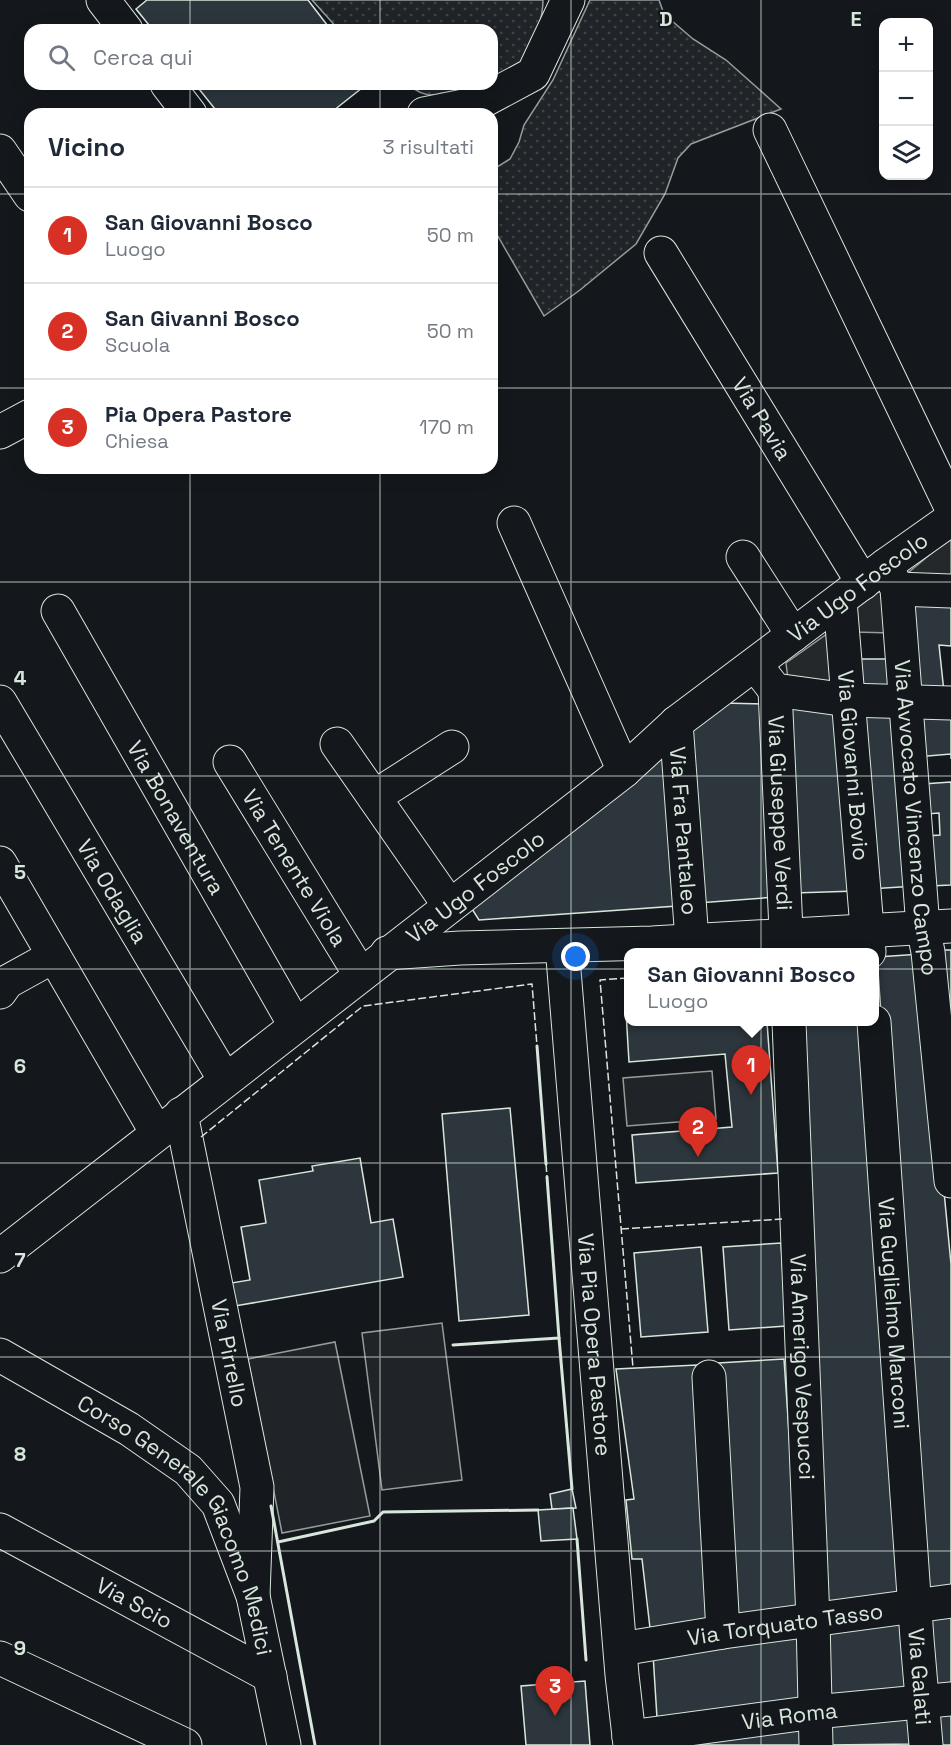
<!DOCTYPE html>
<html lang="it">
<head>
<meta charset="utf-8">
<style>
  :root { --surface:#fff; --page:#f6f6f7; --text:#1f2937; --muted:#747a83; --line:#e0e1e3; --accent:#d93025 }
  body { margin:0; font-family:"Space Grotesk",sans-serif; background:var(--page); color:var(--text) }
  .controls { position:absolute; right:18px; top:18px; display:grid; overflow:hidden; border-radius:12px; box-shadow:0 3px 15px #0003 }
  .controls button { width:54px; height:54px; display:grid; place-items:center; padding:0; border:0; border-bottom:2px solid var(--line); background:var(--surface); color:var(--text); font:30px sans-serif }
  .you { position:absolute; left:576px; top:957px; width:21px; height:21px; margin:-15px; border:4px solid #fff; border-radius:50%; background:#1a73e8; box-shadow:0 0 0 9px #1a73e833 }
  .badge { display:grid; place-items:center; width:39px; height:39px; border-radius:50%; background:var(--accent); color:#fff; font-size:20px; font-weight:700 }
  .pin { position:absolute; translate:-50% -50px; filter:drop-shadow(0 2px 3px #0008) }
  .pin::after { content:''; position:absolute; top:32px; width:21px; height:18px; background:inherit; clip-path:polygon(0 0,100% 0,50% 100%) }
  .popup { position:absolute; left:624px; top:948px; width:255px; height:78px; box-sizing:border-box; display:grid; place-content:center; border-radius:12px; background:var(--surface); filter:drop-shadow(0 2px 4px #0005); font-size:20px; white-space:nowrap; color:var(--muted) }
  .popup b { font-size:22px; color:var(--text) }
  .popup::after { content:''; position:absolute; left:50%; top:100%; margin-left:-12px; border:12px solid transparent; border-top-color:var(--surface) }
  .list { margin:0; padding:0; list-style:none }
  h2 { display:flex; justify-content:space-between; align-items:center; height:78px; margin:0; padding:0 24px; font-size:26px }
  h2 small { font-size:20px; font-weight:400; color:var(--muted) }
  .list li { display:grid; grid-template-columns:39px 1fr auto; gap:18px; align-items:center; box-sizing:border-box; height:96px; padding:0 24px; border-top:2px solid var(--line) }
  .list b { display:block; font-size:22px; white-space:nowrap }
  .list p { margin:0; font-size:20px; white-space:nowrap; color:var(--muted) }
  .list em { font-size:20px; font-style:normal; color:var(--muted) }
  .icon { flex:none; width:33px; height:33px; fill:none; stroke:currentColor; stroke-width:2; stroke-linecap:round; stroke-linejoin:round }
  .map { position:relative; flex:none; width:951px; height:1745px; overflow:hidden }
  .search { position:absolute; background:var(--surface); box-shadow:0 3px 15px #0003; left:24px; top:24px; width:474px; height:66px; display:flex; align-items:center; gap:15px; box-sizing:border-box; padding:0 21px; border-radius:18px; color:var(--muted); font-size:22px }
  .panel { position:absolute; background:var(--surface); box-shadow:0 3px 15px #0003; left:24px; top:108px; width:474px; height:366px; border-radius:18px }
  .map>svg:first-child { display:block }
  .grass { fill:url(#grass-dots); stroke:#939e99; stroke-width:1.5 }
  .pitch { fill:#202428; stroke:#939e99; stroke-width:1.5 }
  .parking { fill:#24282b; stroke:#939e99; stroke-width:1.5 }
  .building { fill:#2c363c; stroke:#d8e6dc; stroke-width:1.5 }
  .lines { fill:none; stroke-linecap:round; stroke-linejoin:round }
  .minor-casing { stroke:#d8e6dc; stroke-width:35 }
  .major-casing { stroke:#d8e6dc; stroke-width:35 }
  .minor { stroke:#14181c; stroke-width:33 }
  .major { stroke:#14181c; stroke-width:33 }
  .fence { stroke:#d8e6dc; stroke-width:1.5; stroke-dasharray:8 3; stroke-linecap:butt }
  .wall { stroke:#d8e6dc; stroke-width:3 }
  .grid { fill:none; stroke:#d8e6dc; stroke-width:1.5; stroke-opacity:0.55 }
  .labels { text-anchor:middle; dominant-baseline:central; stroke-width:4.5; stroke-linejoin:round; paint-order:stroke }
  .street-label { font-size:22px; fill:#d8e6dc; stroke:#14181c }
  .grid-label { font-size:20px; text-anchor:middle; font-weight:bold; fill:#d8e6dc; stroke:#14181c; stroke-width:4.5; stroke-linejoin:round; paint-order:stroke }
</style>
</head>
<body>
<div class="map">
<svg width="951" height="1745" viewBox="0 0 951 1745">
  <defs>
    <pattern id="grass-dots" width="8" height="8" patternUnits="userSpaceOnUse" patternTransform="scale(1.5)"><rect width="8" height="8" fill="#202428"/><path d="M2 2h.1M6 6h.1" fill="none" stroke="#404447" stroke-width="1.8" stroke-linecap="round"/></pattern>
  </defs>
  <rect width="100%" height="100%" fill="#14181c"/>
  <!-- grass -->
  <g class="grass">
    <path d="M312,0H543C543,14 535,50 526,60C520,66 500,74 492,79V30H366L361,25L354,30H339Z"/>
    <path d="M590,0H659L664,14L693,39L726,60L781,109L691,144L678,158L665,194L636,244L580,290L544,316L492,226V170L510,159L519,142L524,125L553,80Z"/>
    <path d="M409,84H478C457,92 427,105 409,84Z"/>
  </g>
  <!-- pitch -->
  <g class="pitch">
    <path d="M712,1071L716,1119L627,1126L623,1078Z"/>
    <path d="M442,1323L462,1480L382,1490L362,1333Z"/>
    <path d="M335,1342L370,1516L282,1533L248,1359Z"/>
  </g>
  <!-- parking -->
  <g class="parking">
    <path d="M951,537V581L903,577Z"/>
    <path d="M888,585L892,633L854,632V610Z"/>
    <path d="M834,629L836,681L788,680L786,663Z"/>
  </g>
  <!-- building -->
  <g class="building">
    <path d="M147,0H308L331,30H153L136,9Z"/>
    <path d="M195,84H367L329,114H219Z"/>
    <path d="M951,595V646L939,645L944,692L913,693L905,598Z"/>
    <path d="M853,659H895L899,693L855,694Z"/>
    <path d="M722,703L764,704L776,897L698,903L685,730Z"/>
    <path d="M855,707L898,710L916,886L869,889Z"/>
    <path d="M782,709L841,710L856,891L794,893Z"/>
    <path d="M911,711L951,712V759V754L916,757Z"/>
    <path d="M667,755L677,906L479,920L472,909L638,776Z"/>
    <path d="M951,782V885L930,886L926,836L940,835L939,813L927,814L923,784Z"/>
    <path d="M937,950H951V1093Z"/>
    <path d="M921,954L951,1264V1585L921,1589L877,957Z"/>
    <path d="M626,1012H628V1022H767L778,1173L636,1183L632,1135L732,1127L725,1054L629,1062Z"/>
    <path d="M798,1022H866L904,1592L820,1606Z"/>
    <path d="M510,1108L529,1315L459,1321L442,1114Z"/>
    <path d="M360,1158L371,1223L393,1219L403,1277L235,1306L231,1283L250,1280L241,1227L266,1223L259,1180L313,1171L312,1166Z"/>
    <path d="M781,1243L786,1326L729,1330L723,1247Z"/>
    <path d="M701,1247L708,1332L641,1337L634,1253Z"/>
    <path d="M784,1359L801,1611L730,1619L718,1363Z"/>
    <path d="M697,1365L714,1623L650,1628L642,1559H632L626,1500L634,1499L616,1369Z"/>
    <path d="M572,1489L576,1508L552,1509L550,1494Z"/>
    <path d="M573,1508L577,1539L541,1541L538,1510Z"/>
    <path d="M951,1606V1690L927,1694L923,1610Z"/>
    <path d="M905,1616L912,1693L823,1701L820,1626Z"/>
    <path d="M799,1631L802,1704L657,1718L653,1654Z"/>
    <path d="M585,1681L590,1745H526L521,1686Z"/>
    <path d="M951,1708V1745H932L929,1710Z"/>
    <path d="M914,1713L916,1744L826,1745L825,1720Z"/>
    <path d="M801,1723L802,1745H657Z"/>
  </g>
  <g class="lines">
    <defs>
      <g id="minor">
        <path d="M103,0L126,30"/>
        <path d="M167,84L190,114"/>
        <path d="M424,114L479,103L533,74L568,0"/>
        <path d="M770,130L951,507"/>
        <path d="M0,151L30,195"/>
        <path id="s1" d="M661,253L863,583"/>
        <path d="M0,432L30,416"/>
        <path d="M514,523L624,771"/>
        <path d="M743,557L793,635"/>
        <path id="s2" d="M886,565L897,589L923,927L928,952L951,1181"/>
        <path d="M897,589L951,591"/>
        <path id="s3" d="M840,601L869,952"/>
        <path id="s4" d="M58,611L295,1025"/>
        <path d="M761,672L775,690L848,700L951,703"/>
        <path id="s5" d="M775,690L787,952"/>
        <path id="s6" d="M0,702L225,1080"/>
        <path id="s7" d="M676,723L692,940"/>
        <path d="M337,744L449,905"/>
        <path id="s8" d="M230,762L360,974"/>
        <path d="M374,797L452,747"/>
        <path d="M0,863L157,1133"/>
        <path id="s9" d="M562,946L622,1675L630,1745"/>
        <path d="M387,953L460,948L652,943L951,926"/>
        <path d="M0,992L7,982L54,956"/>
        <path id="s10" d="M789,1022L813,1620L816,1745"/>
        <path id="s11" d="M874,1022L917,1639L926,1745"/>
        <path id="s12" d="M181,1114L257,1487L253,1596"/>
        <path id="s13" d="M0,1256L624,771L676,723L886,565L951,519"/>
        <path d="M709,1377L723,1632"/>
        <path id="s14" d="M0,1530L270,1676"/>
        <path id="s15" d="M621,1649L723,1632L951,1601"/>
        <path d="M0,1658L185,1745"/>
        <path id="s16" d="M629,1737L815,1712L951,1699"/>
      </g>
      <g id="major">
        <path id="s17" d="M0,1355L129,1429L188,1470L218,1504L253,1596L284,1745"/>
      </g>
    </defs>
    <!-- minor casing -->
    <use href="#minor" class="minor-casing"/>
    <!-- major casing -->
    <use href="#major" class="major-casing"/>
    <!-- minor -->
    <use href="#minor" class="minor"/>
    <!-- major -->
    <use href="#major" class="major"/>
    <!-- fence -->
    <g class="fence">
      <path d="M628,978L600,980L633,1368"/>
      <path d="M201,1137L363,1006L532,984L537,1046"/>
      <path d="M546,1164L547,1177"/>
      <path d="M621,1229L782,1219"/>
    </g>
    <!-- wall -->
    <g class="wall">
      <path d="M537,1046L546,1164"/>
      <path d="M559,1338L572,1489"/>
      <path d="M453,1345L559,1338L547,1177"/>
      <path d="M271,1506L315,1745"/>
      <path d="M577,1539L586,1660"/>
      <path d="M278,1542L374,1521L383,1512L538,1510"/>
    </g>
  </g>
  <!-- grid -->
  <path class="grid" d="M190,0V30M380,0V30M571,0V1745M761,0V1745M190,84V114M380,84V114M0,194H30M492,194H951M0,388H30M492,388H951M190,468V1745M380,468V1745M0,582H951M0,776H951M0,969H951M0,1163H951M0,1357H951M0,1551H951"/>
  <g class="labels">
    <!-- street labels -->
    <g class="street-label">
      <text stroke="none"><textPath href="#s1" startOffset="194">Via Pavia</textPath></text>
      <text stroke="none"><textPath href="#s13" startOffset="1088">Via Ugo Foscolo</textPath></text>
      <text stroke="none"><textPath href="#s3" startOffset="165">Via Giovanni Bovio</textPath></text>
      <text stroke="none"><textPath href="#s5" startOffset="123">Via Giuseppe Verdi</textPath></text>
      <text stroke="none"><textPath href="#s4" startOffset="238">Via Bonaventura</textPath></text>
      <text stroke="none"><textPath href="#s2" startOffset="256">Via Avvocato Vincenzo Campo</textPath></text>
      <text stroke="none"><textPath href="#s7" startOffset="108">Via Fra Pantaleo</textPath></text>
      <text stroke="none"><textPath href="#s8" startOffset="124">Via Tenente Viola</textPath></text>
      <text stroke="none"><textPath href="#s13" startOffset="602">Via Ugo Foscolo</textPath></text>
      <text stroke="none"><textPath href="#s6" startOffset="220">Via Odaglia</textPath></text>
      <text stroke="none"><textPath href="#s11" startOffset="292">Via Guglielmo Marconi</textPath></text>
      <text stroke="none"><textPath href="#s9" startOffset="400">Via Pia Opera Pastore</textPath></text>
      <text stroke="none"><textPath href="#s12" startOffset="244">Via Pirrello</textPath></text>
      <text stroke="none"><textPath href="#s10" startOffset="345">Via Amerigo Vespucci</textPath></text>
      <text stroke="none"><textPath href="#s17" startOffset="258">Corso Generale Giacomo Medici</textPath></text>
      <text stroke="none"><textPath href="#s14" startOffset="153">Via Scio</textPath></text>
      <text stroke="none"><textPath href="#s15" startOffset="166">Via Torquato Tasso</textPath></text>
      <text stroke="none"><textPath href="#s11" startOffset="656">Via Galati</textPath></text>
      <text stroke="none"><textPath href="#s16" startOffset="162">Via Roma</textPath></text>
    </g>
  </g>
  <g class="grid-label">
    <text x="666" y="26">D</text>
    <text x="856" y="26">E</text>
    <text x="20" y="685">4</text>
    <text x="20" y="879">5</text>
    <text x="20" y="1073">6</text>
    <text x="20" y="1267">7</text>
    <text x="20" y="1461">8</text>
    <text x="20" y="1655">9</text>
  </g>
</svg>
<div class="controls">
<button>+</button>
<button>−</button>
<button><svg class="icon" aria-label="layers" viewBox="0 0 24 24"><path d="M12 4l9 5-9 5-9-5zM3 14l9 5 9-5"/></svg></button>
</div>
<div class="you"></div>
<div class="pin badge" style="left:751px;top:1095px">1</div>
<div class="popup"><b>San Giovanni Bosco</b>Luogo</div>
<div class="pin badge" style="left:698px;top:1157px">2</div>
<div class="pin badge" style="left:555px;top:1716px">3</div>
<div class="search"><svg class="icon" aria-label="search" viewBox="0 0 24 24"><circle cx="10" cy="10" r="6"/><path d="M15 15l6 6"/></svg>Cerca qui</div>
<section class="panel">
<h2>Vicino<small>3 risultati</small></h2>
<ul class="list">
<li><span class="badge">1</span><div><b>San Giovanni Bosco</b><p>Luogo</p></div><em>50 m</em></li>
<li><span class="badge">2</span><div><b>San Givanni Bosco</b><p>Scuola</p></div><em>50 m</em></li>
<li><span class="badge">3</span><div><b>Pia Opera Pastore</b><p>Chiesa</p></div><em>170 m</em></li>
</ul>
</section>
</div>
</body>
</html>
